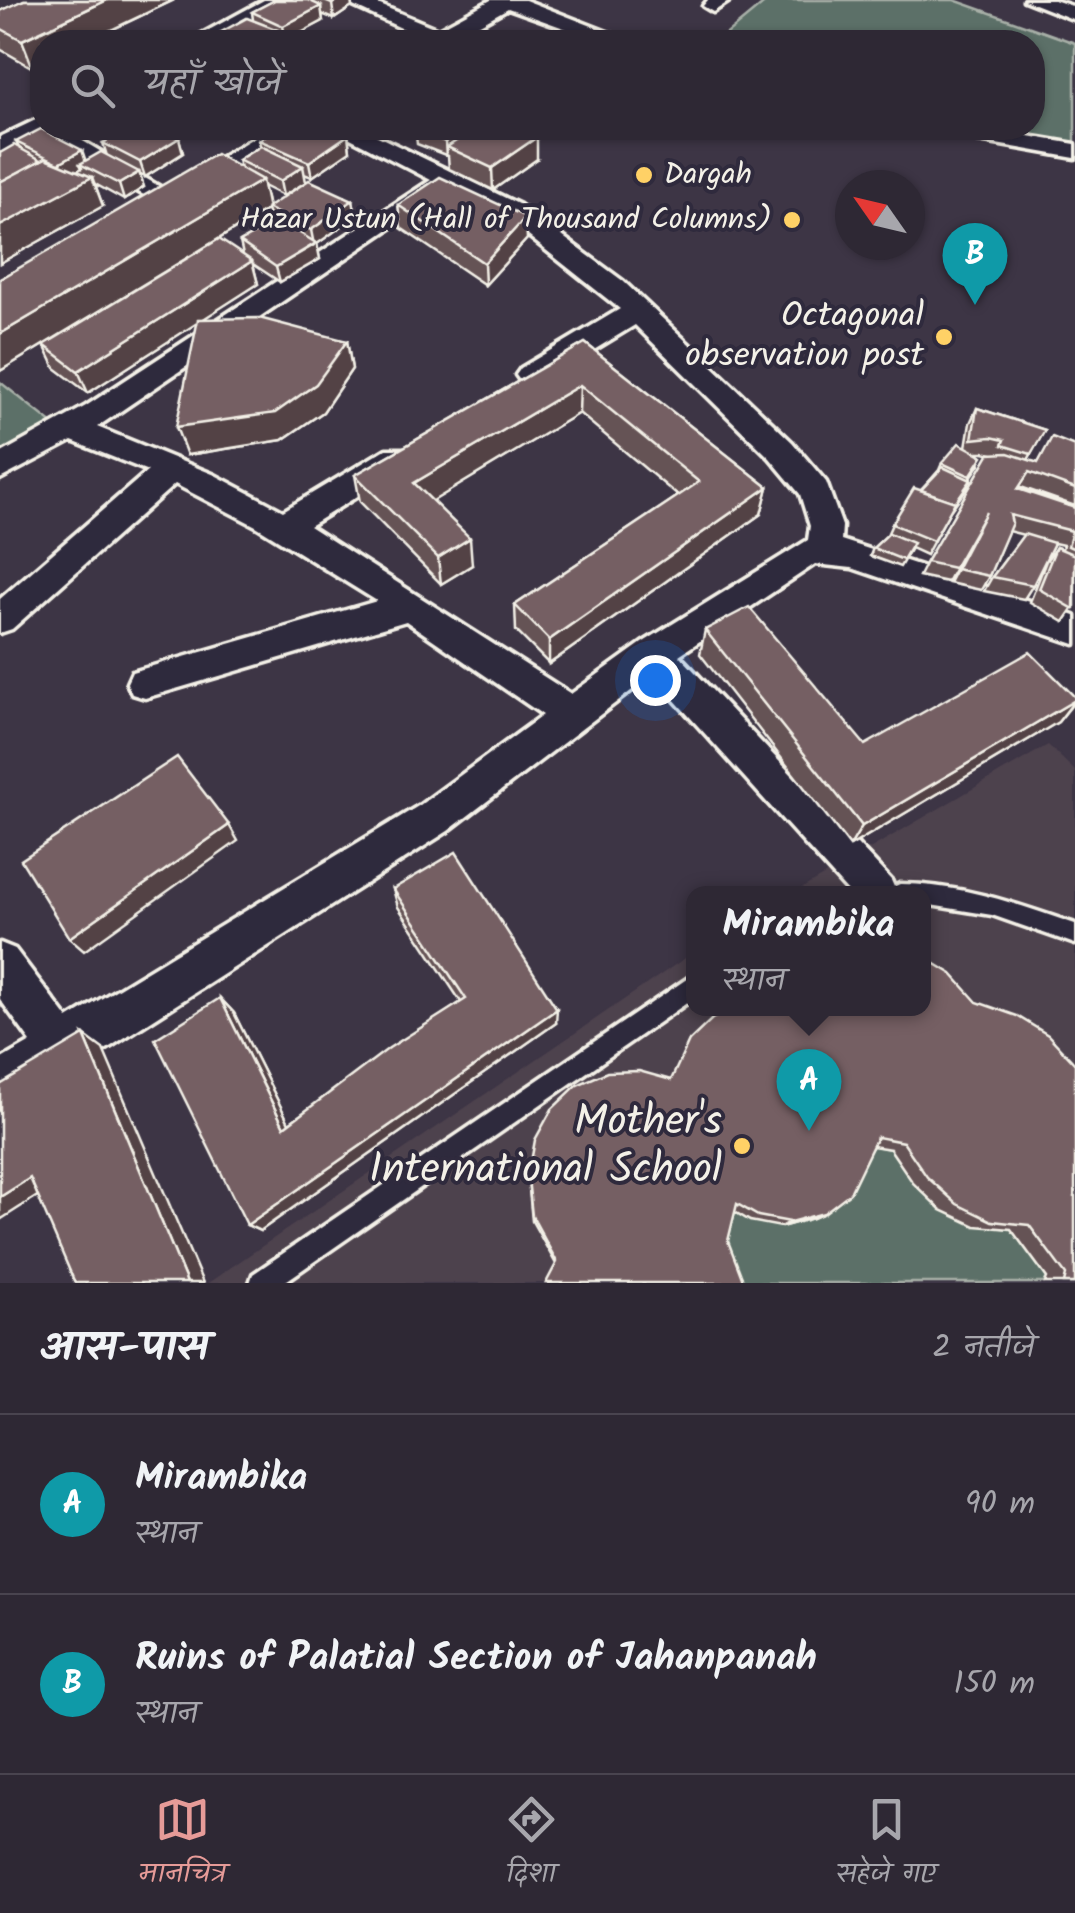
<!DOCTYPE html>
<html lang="hi">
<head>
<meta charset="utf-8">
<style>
  :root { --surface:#2e2834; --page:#36303c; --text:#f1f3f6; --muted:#a7a6ac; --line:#49444f; --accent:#e69b98 }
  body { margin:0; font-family:Kalam,"Playpen Sans Deva",sans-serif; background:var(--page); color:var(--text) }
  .compass { position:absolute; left:835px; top:170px; width:90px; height:90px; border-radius:50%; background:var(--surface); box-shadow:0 2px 8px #0004; rotate:304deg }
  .you { position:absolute; left:655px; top:680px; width:35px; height:35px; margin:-25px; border:8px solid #fff; border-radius:50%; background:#1a73e8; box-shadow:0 0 0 15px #1a73e833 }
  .badge { display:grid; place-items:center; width:65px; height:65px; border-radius:50%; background:var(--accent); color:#fff; font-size:32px; font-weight:700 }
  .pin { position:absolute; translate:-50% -82px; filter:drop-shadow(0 2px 5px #0008) }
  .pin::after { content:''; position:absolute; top:52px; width:35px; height:30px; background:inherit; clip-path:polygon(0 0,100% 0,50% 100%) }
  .popup { position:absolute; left:686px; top:886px; width:245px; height:130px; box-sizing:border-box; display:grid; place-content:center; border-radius:20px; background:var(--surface); filter:drop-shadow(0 2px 8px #0005); font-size:32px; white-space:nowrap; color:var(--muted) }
  .popup b { font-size:38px; color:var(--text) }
  .popup::after { content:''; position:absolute; left:50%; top:100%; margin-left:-20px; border:20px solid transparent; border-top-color:var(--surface) }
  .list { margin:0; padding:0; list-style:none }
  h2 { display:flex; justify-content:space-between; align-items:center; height:130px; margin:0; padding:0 40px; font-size:42px }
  h2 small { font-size:32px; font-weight:400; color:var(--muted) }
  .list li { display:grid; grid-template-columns:65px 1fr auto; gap:30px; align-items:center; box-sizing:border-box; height:180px; padding:0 40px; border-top:2px solid var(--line) }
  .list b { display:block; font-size:38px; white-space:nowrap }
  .list p { margin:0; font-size:32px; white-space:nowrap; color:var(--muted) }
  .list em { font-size:32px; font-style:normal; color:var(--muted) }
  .icon { flex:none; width:55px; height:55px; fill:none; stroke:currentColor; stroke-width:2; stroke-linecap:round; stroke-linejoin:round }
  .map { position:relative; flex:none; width:1075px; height:1283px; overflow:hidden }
  .search { position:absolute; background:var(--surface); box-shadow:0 2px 8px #0004; left:30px; right:30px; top:30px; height:110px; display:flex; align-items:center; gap:25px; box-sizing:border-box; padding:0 35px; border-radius:40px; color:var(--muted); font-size:38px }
  .sheet { height:490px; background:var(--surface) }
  nav { display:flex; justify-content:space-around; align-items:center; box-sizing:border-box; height:140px; border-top:2px solid var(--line); background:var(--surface); font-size:28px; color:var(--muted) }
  nav a { display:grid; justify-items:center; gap:5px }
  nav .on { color:var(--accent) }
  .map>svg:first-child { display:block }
  .built { fill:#4e424e }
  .green { fill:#5c6f67; stroke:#a8b0a8; stroke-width:2.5 }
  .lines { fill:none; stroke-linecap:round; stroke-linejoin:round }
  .lane-casing { stroke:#f4f1e8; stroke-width:7 }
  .street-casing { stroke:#f4f1e8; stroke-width:7 }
  .lane { fill:#2f2a3d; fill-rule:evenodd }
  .street { fill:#2f2a3d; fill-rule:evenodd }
  .wall { fill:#655255; stroke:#f4f1e8; stroke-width:2.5 }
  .shaded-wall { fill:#524245; stroke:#f4f1e8; stroke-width:2.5 }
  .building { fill:#755f63; stroke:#f4f1e8; stroke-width:2.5 }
  .poi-dot { fill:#ffd166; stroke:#2f2a3d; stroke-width:4 }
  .labels { text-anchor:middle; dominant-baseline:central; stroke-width:8; stroke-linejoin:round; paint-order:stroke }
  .far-poi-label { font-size:30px; fill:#f4f1e8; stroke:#2f2a3d; text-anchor:start }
  .poi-label { font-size:35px; fill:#f4f1e8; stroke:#2f2a3d; text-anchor:end }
  .near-poi-label { font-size:42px; fill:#f4f1e8; stroke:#2f2a3d; text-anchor:end }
</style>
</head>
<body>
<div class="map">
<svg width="1075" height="1283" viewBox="0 0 1075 1283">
  <rect width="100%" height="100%" fill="#3d3545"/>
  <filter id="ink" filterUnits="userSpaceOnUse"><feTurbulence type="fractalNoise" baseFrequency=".01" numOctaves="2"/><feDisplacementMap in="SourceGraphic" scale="20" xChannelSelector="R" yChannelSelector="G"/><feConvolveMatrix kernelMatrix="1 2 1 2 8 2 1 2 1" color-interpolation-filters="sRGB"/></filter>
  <g filter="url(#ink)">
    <!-- built -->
    <path class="built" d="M1048,745L1075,771V1283H208L694,952V1008H924V894L794,893Z"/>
    <!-- green -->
    <g class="green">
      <path d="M768,0H954L1075,43V151L945,128H1032V42H717Z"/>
      <path d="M0,382L58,428L0,458Z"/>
      <path d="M865,1144L890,1149C920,1193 958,1224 1011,1229L1047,1278L1044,1283H737L721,1245L730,1209L750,1221Z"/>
    </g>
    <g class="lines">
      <defs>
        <g id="lane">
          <path d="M900,884C961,884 1017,904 1075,924V944L992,915L924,904V894H890L893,887Z"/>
          <path d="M694,974V998L283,1283H250L253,1274Z"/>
        </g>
        <g id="street">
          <path d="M264,0H290L213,42H187Z"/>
          <path d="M340,0H368L438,29L491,0H525L633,42H603L508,8L448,42H421L423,38Z"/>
          <path d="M708,0H731L713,12L703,6Z"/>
          <path d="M1024,0H1054L1075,7V20Z"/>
          <path d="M42,117V128H61L177,197L165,204L156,202L40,135L0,153V137Z"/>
          <path d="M270,128H298L197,189L188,191L176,184Z"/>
          <path d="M331,128H361L520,205L623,281L792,442L826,482L842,526L841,540L1075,616V644L852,568L815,564L679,655L891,880L897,894H850L652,675L448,831L80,1066L0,1109V1060L31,1042L0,999V943L15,949L68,1019L420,805L543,715L406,621L145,698L132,694L127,683L132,672L377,601L256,526L175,484L12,629L0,633V599L148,471L72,441L0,479V454L86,406L431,180ZM448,189L502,215L620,309L521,368L516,375L521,382H541L635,325L770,458L800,494L810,526L808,540L642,643L571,694L309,526L408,465L412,457L408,449H386L283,511L215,475L97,427Z"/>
          <path d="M933,128H982L1075,144V158L945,135Z"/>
        </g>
      </defs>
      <!-- lane casing -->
      <use href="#lane" class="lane-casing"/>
      <!-- street casing -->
      <use href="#street" class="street-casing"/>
      <!-- lane -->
      <use href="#lane" class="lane"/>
      <!-- street -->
      <use href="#street" class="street"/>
    </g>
    <!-- wall -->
    <g class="wall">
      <path d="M24,0H174L86,42H42V63L33,68L0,49V11Z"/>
      <path d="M275,0H351L352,7L334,19L322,14L323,21L285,41V42H213L212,37L253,20L252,12Z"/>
      <path d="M415,128L537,159L493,190L449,169L448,156L417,144Z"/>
      <path d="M348,135L350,151L312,177L304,174L283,196L263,186L268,207L353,200L356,216L317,244L320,259L280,282L253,264L258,284L202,319L347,341L352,369L323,412L282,440L187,455L198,322L88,393L55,368L44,345L243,255L240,242L272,224L267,210L0,371V279L240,168L238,160L260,146L259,140Z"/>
      <path d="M179,138L183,153L145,177L139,174L144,187L124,200L95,184L103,206L0,263V153L19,148L16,142L86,161L107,156L103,143Z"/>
      <path d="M398,205L527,239L485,285L401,228Z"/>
      <path d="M585,343L768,487L761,514L549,664L516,631L515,605L678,496L579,413L432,501L472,565L441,584L360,502L355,475Z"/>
      <path d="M977,408L1045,430L1028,460L1038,463L1075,446V506L1021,487L1020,489L1075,508V606L1064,622L1030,602L1046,561L1056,547L1062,549L1063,545L1054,543L1033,585L1024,599L984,591L992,577L1024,535L1008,531L989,576L981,590L949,583L978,526L947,582L919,576L926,562L993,454L984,452H976L980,464L969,480H971L967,488L950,511L926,555L911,548L900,567L870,556L873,548L887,535L892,524L939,470L942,463L966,447L970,423Z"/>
      <path d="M705,630L865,745L1075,697V701L1058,722L850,846L700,654Z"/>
      <path d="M393,889L556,1023L260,1231L247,1225L220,998L234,1013L289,1123L461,1002L398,907Z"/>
      <path d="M800,1008H924L1075,1283H1045L1047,1278L1011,1229L975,1226L941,1210L913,1183L890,1149L873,1146L824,1213L813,1218L781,1227L750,1221L735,1212L556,1264L532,1221L528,1178L671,1080L799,1012Z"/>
    </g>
    <!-- shaded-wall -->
    <g class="shaded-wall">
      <path d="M107,0H174L86,42H42V63L33,68L22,40Z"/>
      <path d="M338,0H351L352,7L334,19L332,4Z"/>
      <path d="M321,6L323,21L286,41L283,26Z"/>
      <path d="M283,32L285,42H265Z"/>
      <path d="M466,128H482L447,147L446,157L445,142Z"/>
      <path d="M348,135L350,151L312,177L309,162Z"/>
      <path d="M537,137V159L493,190L492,168Z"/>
      <path d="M179,138L183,153L145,177L140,162Z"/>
      <path d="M82,150L87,165L80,164L82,168L63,179L57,164Z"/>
      <path d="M303,166L306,182L283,196L280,181Z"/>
      <path d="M139,172L144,187L124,200L119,184Z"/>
      <path d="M92,177L103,206L0,263V226Z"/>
      <path d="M262,180L268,209L0,371V334Z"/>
      <path d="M353,200L356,216L317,244L320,259L280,282L276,267L314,245L311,230Z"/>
      <path d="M526,217L527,239L485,285L484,263Z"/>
      <path d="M252,261L258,284L88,393L78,371Z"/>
      <path d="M347,341L352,369L323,412L282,440L187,455L176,427Z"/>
      <path d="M580,385L579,413L418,510L414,483Z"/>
      <path d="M768,487L761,514L549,664V640Z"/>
      <path d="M470,538L472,565L441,584L438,558Z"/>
      <path d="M1075,700L1058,722L850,846L862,826Z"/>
      <path d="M229,825L238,841L84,951L69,938Z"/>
      <path d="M220,998L234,1013L296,1137L284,1127Z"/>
      <path d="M557,1009L556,1023L260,1231L247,1225Z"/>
      <path d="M84,1035L103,1049L203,1283H187Z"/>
      <path d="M30,1178L53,1186L0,1220V1197Z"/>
      <path d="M824,1213L813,1218L781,1227L790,1222Z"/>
    </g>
    <!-- building -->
    <g class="building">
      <path d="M24,0H107L22,40L0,28V11Z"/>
      <path d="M275,0H308L321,6L283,26L252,12Z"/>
      <path d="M322,0H338L332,4Z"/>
      <path d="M247,18L283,32L265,42H224L212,37Z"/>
      <path d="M129,128H156L179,138L140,162L103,143Z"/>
      <path d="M277,128H330L348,135L309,162L259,140Z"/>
      <path d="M415,128H466L445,142Z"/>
      <path d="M476,128H517L537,137L492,168L447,147Z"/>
      <path d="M41,129L82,150L59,163L16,142Z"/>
      <path d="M14,145L41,160L0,182V153Z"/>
      <path d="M261,146L303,166L280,181L238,160Z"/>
      <path d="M101,152L139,172L119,184L80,164Z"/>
      <path d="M216,154L262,180L0,334V279Z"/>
      <path d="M46,158L92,177L0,226V182Z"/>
      <path d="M440,177L526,217L484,263L398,205Z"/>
      <path d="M309,180L353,200L311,230L267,208Z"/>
      <path d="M279,220L316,243L276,267L240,242Z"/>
      <path d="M219,239L252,261L78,371L44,345Z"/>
      <path d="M259,318L347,341L316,384L275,413L176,427L198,319Z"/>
      <path d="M585,343L768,487L549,640L515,605L699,482L580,385L414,483L470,538L438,558L355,475Z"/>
      <path d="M977,408L1045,430L1031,454L1002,445L1004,440L991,437L972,439Z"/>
      <path d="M1052,437L1075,446V489L1029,472L1018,489L1075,508V549L1068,546L1072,531L1010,515L1012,523L989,576L956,569L986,512L954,568L926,562L989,454L1008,453L1038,463Z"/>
      <path d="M959,443L983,456L970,476L942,463Z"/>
      <path d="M943,467L971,480L954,504L955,502L921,490Z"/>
      <path d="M914,488L955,502L933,541L892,524Z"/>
      <path d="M889,533L913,543L903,560L873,548Z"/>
      <path d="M1024,534L1054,543L1033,585L992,577Z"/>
      <path d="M1056,547L1075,555L1074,609L1039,589Z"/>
      <path d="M749,607L865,745L1030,652L1075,697V700L862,826L705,630Z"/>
      <path d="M177,757L229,825L69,938L21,860Z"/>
      <path d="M456,852L557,1009L247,1225L155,1039L220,998L284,1127L389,1048L466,999L393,889Z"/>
      <path d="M924,957L952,974L977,1002L1017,1016L1048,1035L1075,1064V1283H1064L1066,1275L1029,1225L992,1221L957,1204L927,1177L903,1142L877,1137L850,1193L824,1213L790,1222L758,1216L737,1204L728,1241L744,1283H546L557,1262L532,1216L528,1178L535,1140L552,1109L577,1085L607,1072L639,1071L671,1080L689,1041L712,1019L734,1008H785L802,1013L804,1008H924Z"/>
      <path d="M84,1035L187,1283H75L30,1178L0,1197V1085Z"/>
    </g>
  </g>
  <!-- markers -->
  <g class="poi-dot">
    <circle cx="644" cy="175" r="10"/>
    <circle cx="792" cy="220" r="10"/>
    <circle cx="944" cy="337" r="10"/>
    <circle cx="742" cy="1146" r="10"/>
  </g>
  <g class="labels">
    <!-- far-poi labels -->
    <g class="far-poi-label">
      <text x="664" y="175">Dargah</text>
      <text x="772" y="220" text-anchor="end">Hazar Ustun (Hall of Thousand Columns)</text>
    </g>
    <!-- poi labels -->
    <g class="poi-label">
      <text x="924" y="317">Octagonal<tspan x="924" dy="40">observation post</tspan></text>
    </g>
    <!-- near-poi labels -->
    <g class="near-poi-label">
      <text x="722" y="1122">Mother's<tspan x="722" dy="48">International School</tspan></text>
    </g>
  </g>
</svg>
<svg class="compass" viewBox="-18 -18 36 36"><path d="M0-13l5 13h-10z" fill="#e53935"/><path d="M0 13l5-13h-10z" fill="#a7a6ac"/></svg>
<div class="you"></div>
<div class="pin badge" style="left:809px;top:1131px;background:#0f9aa8">A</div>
<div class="popup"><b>Mirambika</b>स्थान</div>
<div class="pin badge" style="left:975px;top:305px;background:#0f9aa8">B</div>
<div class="search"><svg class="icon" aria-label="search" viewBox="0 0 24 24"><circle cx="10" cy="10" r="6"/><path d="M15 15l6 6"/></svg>यहाँ खोजें</div>
</div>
<section class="sheet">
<h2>आस-पास<small>2 नतीजे</small></h2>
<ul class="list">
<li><span class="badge" style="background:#0f9aa8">A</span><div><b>Mirambika</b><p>स्थान</p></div><em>90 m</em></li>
<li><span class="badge" style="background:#0f9aa8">B</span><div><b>Ruins of Palatial Section of Jahanpanah</b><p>स्थान</p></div><em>150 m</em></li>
</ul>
</section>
<nav>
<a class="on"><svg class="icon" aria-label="map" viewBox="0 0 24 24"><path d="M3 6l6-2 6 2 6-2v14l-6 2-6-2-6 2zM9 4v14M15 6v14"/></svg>मानचित्र</a>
<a><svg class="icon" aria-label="directions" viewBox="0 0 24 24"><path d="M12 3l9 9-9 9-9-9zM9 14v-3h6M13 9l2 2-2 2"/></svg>दिशा</a>
<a><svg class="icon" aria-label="saved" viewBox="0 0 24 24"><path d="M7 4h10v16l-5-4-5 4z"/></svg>सहेजे गए</a>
</nav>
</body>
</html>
